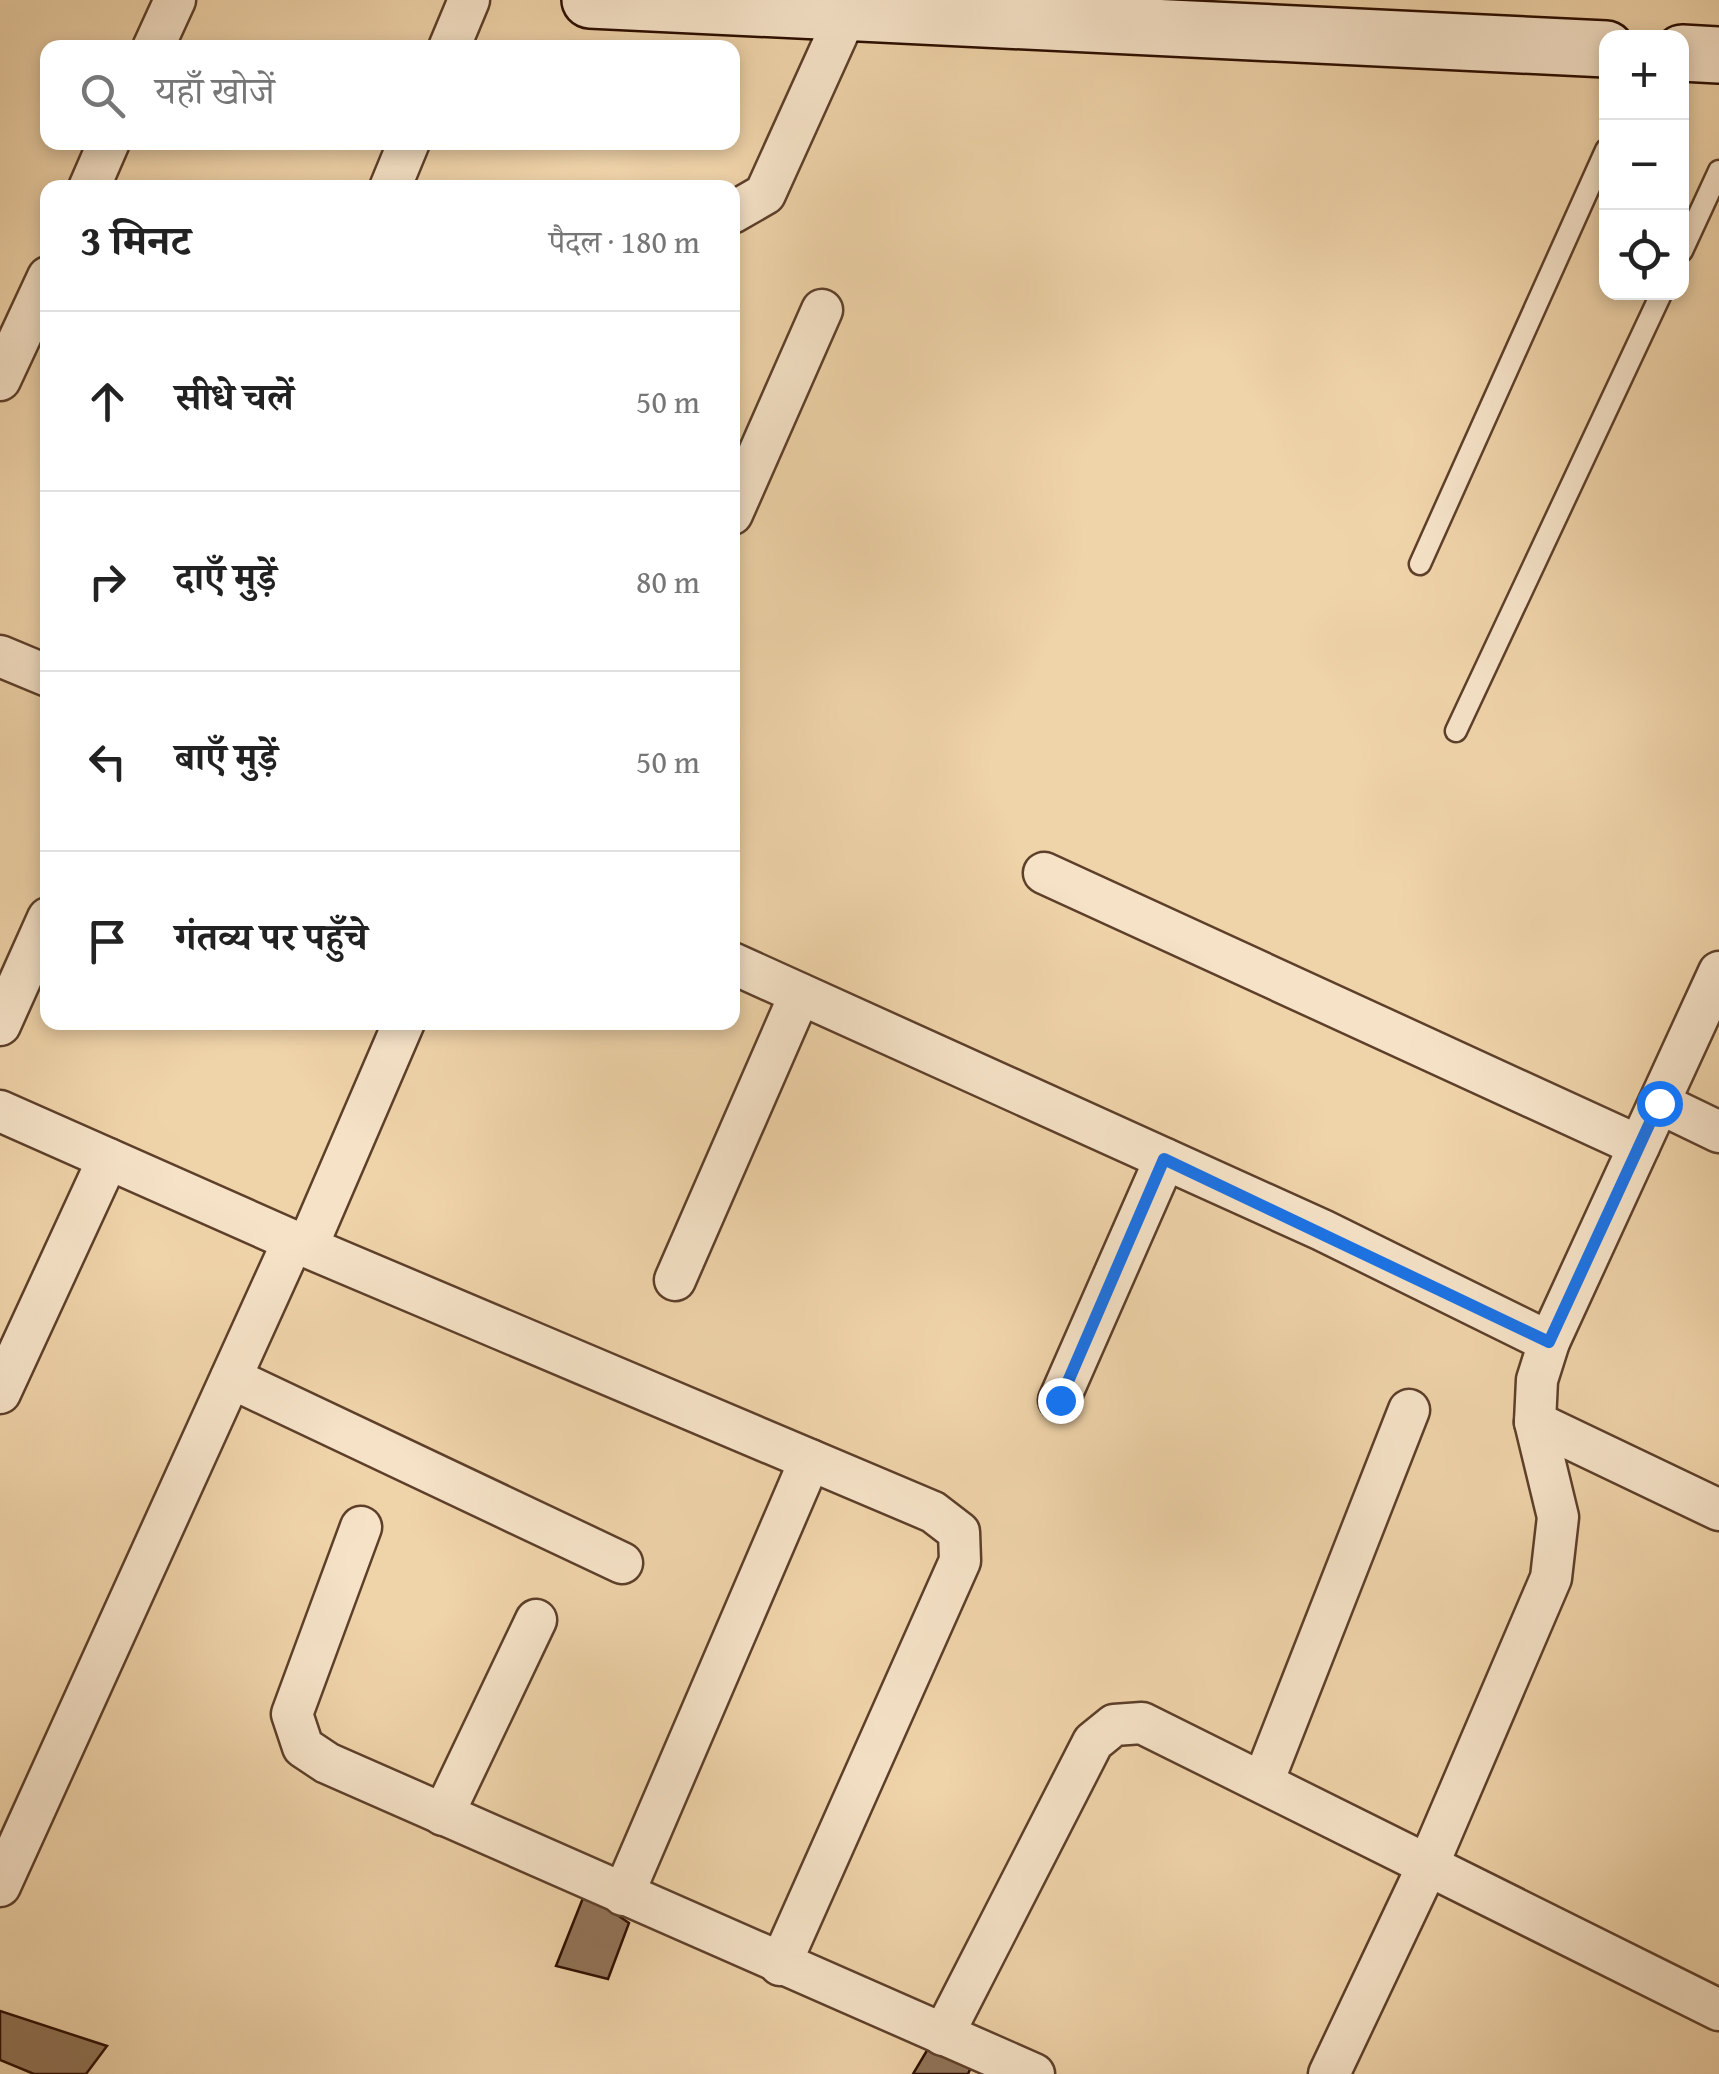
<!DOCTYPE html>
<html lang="hi">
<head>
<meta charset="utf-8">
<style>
  :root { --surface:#fff; --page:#f2f2f2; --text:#222; --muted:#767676; --line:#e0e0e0 }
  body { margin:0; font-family:"Gentium Book Plus","Noto Serif Devanagari",serif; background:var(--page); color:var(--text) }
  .controls { position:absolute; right:30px; top:30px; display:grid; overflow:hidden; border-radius:20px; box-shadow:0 5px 15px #0003 }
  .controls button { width:90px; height:90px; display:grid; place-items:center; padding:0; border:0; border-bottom:2px solid var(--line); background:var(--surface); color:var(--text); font:50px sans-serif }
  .stop { position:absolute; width:30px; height:30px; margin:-22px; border:8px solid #1a73e8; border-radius:50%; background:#fff }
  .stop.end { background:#1a73e8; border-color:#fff; box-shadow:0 2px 10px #0008 }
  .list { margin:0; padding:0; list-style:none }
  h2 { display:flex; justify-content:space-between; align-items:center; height:130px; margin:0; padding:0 40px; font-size:42px }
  h2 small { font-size:32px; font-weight:400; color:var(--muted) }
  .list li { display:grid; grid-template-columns:65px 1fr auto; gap:30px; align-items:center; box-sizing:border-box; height:180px; padding:0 40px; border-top:2px solid var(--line) }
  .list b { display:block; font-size:38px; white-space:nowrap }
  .list em { font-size:32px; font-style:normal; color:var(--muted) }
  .icon { flex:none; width:55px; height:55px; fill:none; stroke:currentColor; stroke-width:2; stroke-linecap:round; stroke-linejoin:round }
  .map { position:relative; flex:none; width:1719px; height:2074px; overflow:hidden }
  .search { position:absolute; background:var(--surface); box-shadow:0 5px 15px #0003; left:40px; top:40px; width:700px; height:110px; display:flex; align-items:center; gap:25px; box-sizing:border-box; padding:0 35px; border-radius:20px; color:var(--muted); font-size:38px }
  .panel { position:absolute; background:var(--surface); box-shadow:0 5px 15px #0003; left:40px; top:180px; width:700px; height:850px; border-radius:20px }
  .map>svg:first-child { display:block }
  .building { fill:#917458; stroke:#2c0e00; stroke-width:2.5 }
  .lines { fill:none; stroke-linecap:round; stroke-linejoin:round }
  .lane-casing { stroke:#5d3f2a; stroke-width:25 }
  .street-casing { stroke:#5d3f2a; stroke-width:45 }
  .secondary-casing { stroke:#2c0e00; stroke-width:60 }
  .lane { stroke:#f5e2c7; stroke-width:20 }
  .street { stroke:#f5e2c7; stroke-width:40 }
  .secondary { stroke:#f5e2c7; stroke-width:55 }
  .route { stroke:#1a73e8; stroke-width:12 }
</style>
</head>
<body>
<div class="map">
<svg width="1719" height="2074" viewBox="0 0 1719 2074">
  <rect width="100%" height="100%" fill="#efd3a9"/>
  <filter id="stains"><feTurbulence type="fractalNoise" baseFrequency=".002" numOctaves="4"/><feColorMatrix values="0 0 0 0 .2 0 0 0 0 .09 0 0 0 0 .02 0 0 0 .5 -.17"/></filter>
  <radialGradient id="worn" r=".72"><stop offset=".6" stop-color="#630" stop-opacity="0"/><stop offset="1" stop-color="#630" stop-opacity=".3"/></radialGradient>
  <!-- building -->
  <g class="building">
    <path d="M585,1893L629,1923L608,1979L556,1966Z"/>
    <path d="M0,2011L107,2046L86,2074H34L0,2060Z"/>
    <path d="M929,2047L973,2063L968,2074H913Z"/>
  </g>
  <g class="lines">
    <defs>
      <g id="lane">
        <path d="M1682,251L1719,171"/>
        <path d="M1420,564L1606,150"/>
        <path d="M1456,731L1662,292"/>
      </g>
      <g id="street">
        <path d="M153,48L175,0"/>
        <path d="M449,48L469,0"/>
        <path d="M89,188L109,142"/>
        <path d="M390,188L409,142"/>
        <path d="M732,213L765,194L847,13"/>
        <path d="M0,380L48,277"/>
        <path d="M732,514L822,310"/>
        <path d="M0,656L48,676"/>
        <path d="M1044,873L1639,1146"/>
        <path d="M732,963L1322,1230L1549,1342"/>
        <path d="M0,1025L48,918"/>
        <path d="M1659,1103L1719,1132"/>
        <path d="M0,1111L307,1247L933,1512L959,1532L960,1561L780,1965"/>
        <path d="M307,1247L404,1022"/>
        <path d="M675,1280L800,994"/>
        <path d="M231,1378L622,1563"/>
        <path d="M0,1393L108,1159"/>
        <path d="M1059,1400L1165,1159"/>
        <path d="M1535,1422L1719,1510"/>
        <path d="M361,1527L292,1714L303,1747L327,1763L1034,2074"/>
        <path d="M1263,1782L1409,1410"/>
        <path d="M443,1815L536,1620"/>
        <path d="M0,1886L293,1241"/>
        <path d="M623,1895L810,1460"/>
        <path d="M943,2035L1093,1742L1114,1725L1142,1723L1719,2010"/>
        <path d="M1329,2074L1428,1865L1551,1578L1558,1517L1535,1422L1537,1380L1549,1342L1719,972"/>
      </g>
      <g id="secondary">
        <path d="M590,0L1606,49"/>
        <path d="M1682,53L1719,55"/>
      </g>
    </defs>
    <!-- lane casing -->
    <use href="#lane" class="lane-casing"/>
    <!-- street casing -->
    <use href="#street" class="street-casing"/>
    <!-- secondary casing -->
    <use href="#secondary" class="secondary-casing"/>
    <!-- lane -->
    <use href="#lane" class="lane"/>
    <!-- street -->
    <use href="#street" class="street"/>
    <!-- secondary -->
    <use href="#secondary" class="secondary"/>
  </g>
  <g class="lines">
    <!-- route -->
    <path class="route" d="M1060,1400L1164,1159L1549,1342L1659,1103"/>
  </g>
  <rect width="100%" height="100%" filter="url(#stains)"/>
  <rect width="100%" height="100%" fill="url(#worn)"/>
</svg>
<div class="controls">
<button>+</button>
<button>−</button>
<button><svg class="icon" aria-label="locate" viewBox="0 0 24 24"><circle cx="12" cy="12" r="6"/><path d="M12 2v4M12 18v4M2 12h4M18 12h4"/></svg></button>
</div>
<div class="stop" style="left:1659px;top:1103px"></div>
<div class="stop end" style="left:1060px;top:1400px"></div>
<div class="search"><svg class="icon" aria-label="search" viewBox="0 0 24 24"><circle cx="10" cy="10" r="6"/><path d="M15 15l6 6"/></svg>यहाँ खोजें</div>
<section class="panel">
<h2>3 मिनट<small>पैदल · 180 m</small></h2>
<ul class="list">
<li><svg class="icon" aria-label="ahead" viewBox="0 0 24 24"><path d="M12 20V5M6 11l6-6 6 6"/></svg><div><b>सीधे चलें</b></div><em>50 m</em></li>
<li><svg class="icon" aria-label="right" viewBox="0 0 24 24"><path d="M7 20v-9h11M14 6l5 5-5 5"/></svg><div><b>दाएँ मुड़ें</b></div><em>80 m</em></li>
<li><svg class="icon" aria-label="left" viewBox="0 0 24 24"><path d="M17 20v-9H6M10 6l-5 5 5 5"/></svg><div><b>बाएँ मुड़ें</b></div><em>50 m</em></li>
<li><svg class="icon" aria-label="arrive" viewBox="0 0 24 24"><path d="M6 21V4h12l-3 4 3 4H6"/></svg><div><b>गंतव्य पर पहुँचे</b></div></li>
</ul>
</section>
</div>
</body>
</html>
